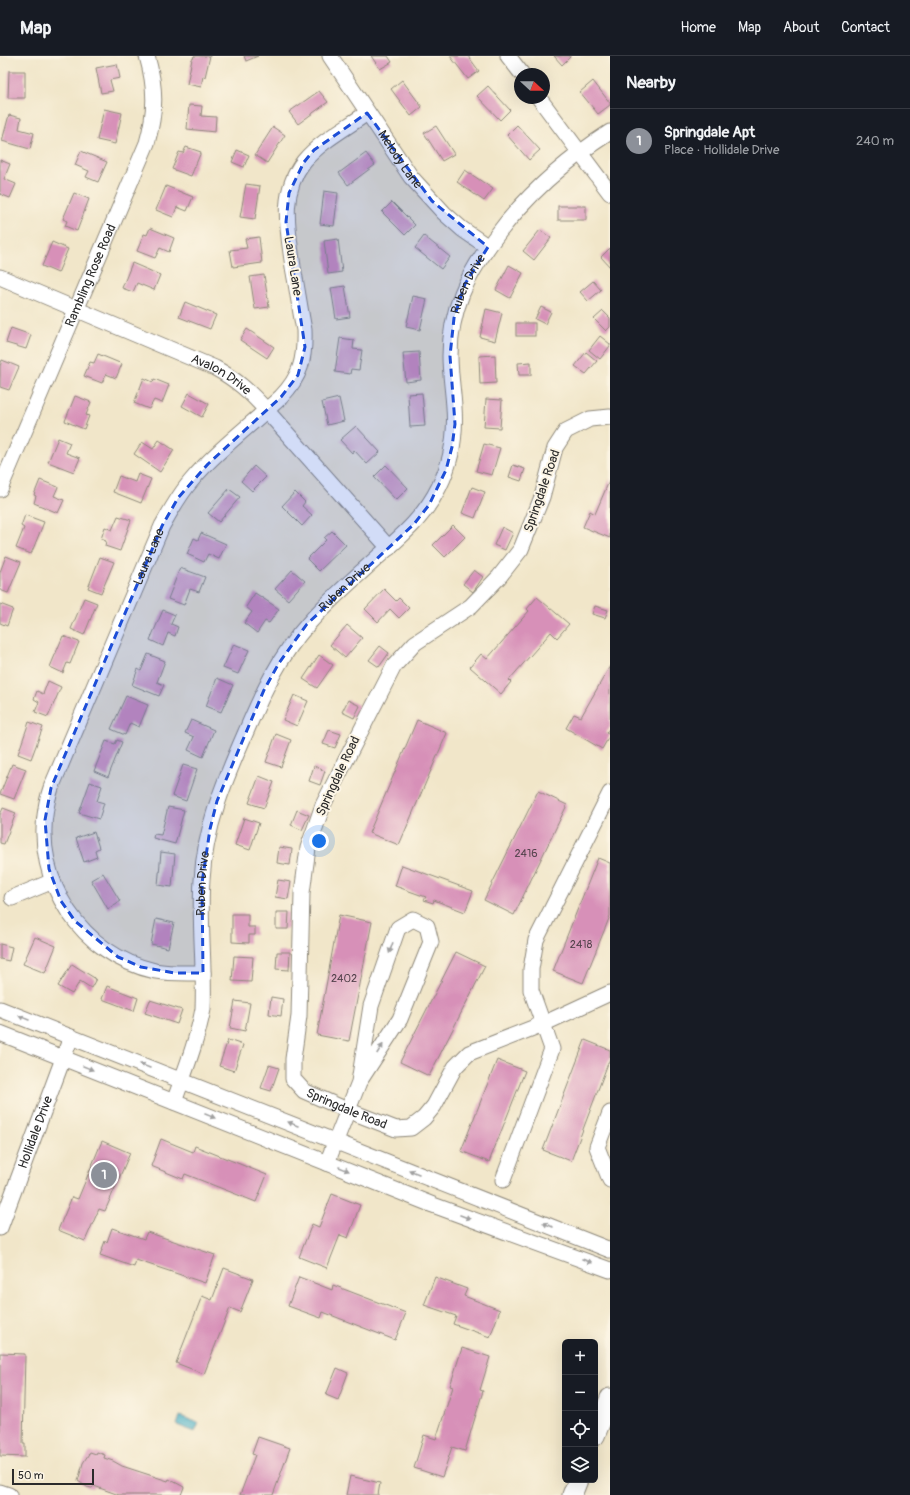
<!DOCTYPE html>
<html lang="en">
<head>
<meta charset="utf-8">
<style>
  :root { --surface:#171b24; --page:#242831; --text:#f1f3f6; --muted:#9ea1a6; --line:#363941; --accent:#8c9099 }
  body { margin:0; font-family:Pangolin,sans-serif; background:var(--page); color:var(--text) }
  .controls { position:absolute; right:12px; bottom:12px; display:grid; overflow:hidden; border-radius:6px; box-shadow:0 4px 16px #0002 }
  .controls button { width:36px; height:36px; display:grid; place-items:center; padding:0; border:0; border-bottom:1px solid var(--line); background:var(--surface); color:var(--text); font:20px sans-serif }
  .compass { position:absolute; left:514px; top:12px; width:36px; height:36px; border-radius:50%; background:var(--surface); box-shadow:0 4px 16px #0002; rotate:111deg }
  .scale { position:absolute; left:12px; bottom:10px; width:82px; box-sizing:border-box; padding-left:4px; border:2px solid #2b2b2b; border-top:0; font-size:11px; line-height:14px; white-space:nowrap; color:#2b2b2b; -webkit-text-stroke:3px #fcf5e5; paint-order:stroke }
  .you { position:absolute; left:319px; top:785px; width:14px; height:14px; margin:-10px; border:3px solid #fff; border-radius:50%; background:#1a73e8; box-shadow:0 0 0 6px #1a73e833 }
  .badge { display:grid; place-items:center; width:26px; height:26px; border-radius:50%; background:var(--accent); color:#fff; font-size:13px; font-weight:700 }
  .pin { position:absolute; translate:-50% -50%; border:2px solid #fff; box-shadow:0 1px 4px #0006 }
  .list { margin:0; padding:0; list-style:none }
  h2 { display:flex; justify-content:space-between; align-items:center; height:52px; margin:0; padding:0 16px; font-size:17px }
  h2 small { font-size:13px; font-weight:400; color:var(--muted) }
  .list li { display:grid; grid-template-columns:26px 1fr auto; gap:12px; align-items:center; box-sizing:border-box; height:64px; padding:0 16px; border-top:1px solid var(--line) }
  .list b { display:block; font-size:15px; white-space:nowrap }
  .list p { margin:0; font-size:13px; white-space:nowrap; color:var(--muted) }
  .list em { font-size:13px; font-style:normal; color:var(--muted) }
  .icon { flex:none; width:22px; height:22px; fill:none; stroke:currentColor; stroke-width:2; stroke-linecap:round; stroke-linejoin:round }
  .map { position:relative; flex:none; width:610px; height:1439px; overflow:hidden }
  header { display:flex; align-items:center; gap:24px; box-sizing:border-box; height:56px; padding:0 20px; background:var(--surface); border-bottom:1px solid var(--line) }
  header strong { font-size:19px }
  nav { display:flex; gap:22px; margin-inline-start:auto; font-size:14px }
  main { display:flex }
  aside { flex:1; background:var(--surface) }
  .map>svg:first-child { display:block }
  .water { fill:#44adc4; stroke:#386c78 }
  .building { fill:#d790b8 }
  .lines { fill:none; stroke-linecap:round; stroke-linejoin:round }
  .minor-casing { stroke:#8e887a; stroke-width:17 }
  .major-casing { stroke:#8e887a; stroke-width:21 }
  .minor { stroke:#fff; stroke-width:15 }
  .major { stroke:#fff; stroke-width:19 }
  .oneway { fill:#a0a0a0 }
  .marked { fill:#1d4ed8; fill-opacity:0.2; stroke:#1d4ed8; stroke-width:3; stroke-dasharray:8 5; stroke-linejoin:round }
  .labels { text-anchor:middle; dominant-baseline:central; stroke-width:4; stroke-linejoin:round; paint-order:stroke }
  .number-label { font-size:11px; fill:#56444e }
  .street-label { font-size:13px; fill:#2b2b2b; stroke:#fcf5e5 }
</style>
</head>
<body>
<header>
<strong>Map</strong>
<nav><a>Home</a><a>Map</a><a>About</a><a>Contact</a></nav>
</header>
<main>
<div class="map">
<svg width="610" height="1439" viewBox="0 0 610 1439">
  <rect width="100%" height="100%" fill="#fcf5e5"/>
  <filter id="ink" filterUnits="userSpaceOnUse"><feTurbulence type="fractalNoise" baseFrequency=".025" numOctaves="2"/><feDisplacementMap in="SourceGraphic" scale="8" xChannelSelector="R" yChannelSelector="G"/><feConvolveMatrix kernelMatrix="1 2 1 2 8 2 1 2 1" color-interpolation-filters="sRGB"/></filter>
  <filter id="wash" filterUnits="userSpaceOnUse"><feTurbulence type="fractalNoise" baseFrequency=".012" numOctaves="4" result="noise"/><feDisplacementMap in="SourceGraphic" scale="16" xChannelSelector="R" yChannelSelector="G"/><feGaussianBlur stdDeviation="0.9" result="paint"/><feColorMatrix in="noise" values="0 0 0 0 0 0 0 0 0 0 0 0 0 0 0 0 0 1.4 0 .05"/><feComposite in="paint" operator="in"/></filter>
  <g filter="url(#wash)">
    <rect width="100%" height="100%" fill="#f1e6c9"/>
    <!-- water -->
    <path class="water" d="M180,1360L199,1367L195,1376L177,1369Z"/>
    <g id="blocks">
      <!-- building -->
      <g class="building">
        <path d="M194,0H210L205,21L203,20L201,31L187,28L192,3H193Z"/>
        <path d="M244,0H258L246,5Z"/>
        <path d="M371,0H388L392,6L380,13Z"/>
        <path d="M450,0H468L479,15L468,23Z"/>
        <path d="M554,0H570V1L562,9Z"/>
        <path d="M117,8L120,22L110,24L113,35L101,37L96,12Z"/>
        <path d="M9,15H25V42H8Z"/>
        <path d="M402,24L422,51L411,60L391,33Z"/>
        <path d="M593,25L610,47V49L598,58L580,36Z"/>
        <path d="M488,30L510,54L500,64L477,40Z"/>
        <path d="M319,35L328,46L298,68L289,56Z"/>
        <path d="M189,49L202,50L201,60L216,61L215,76L187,73Z"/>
        <path d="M104,53L122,57L115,88L97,84Z"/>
        <path d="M9,59L21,62L19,73L34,77L30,93L2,85Z"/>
        <path d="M517,69L540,94L529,104L507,79Z"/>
        <path d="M436,70L454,98L442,105L424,77Z"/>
        <path d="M273,71L285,79L267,107L255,99Z"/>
        <path d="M186,91L201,96L191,120L172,113L179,96L183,97Z"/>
        <path d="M237,94L249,99L244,111L232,106Z"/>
        <path d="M81,95L107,106L98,126L86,121L89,115L75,109Z"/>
        <path d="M366,97L375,109L348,129L339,117Z"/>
        <path d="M0,104L10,108L4,123L16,128L10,142L0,138Z"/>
        <path d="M465,114L493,133L484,145L457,126Z"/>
        <path d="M246,128L260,130L255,163L240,161Z"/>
        <path d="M166,130L193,141L187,155L177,151L173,161L156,154Z"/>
        <path d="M324,135L338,137L334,170L320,168Z"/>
        <path d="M74,137L89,143L77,175L65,170L67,165L63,163Z"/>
        <path d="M392,146L415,169L405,179L382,156Z"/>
        <rect x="558" y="150" width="28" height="14"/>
        <path d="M150,172L174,182L169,196L160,192L155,202L137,195L144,178L147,179Z"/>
        <path d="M540,174L551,182L534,204L523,195Z"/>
        <path d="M424,180L450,201L441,213L415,192Z"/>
        <path d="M259,181L262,207L233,211L230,194L247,192L245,183Z"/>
        <path d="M338,183L342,216L328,218L324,185Z"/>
        <path d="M52,186L68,193L58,217L42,210Z"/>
        <path d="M610,192V211L601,201Z"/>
        <path d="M132,207L160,219L154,234L137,227L133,236L122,232Z"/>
        <path d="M509,209L523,217L510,242L496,234Z"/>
        <path d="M264,219L269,251L255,253L250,221Z"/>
        <path d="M593,225L601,234L588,245L580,236Z"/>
        <path d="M345,230L350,261L336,263L331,232Z"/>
        <path d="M413,240L427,243L420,274L406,271Z"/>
        <path d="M185,246L216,259L210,273L179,261Z"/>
        <path d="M541,251L551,256L545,268L535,263Z"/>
        <path d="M486,253L502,257L495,285L480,281Z"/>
        <path d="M603,255L610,262V271L606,275L594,263Z"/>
        <rect x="516" y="267" width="19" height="13"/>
        <path d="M11,272L31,279L26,293L6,287Z"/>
        <path d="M247,273L274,291L267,302L240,284Z"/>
        <path d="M600,280L610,288V290L600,303L589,294Z"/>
        <path d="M340,282L354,284L353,293L362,294L359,314L351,313L350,318L335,316Z"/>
        <path d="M419,296L421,324L406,326L403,297Z"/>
        <path d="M586,296L597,305L586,318L575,310Z"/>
        <path d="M98,298L122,308L116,322L106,318L102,327L84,320L90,306L94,307Z"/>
        <path d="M495,299L496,327L480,328L479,300Z"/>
        <path d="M2,304L19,311L9,334L0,331V310Z"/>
        <path d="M531,306V319H519L518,307Z"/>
        <path d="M144,322L153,326L154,323L169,329L162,347L154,344L149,353L134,347Z"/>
        <path d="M189,337L209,348L202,361L182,350Z"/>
        <path d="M422,337L425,370L410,371L408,338Z"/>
        <path d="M75,340L91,346L86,359L89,360L84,373L65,365Z"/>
        <path d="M339,342L344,365L327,369L322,346Z"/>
        <path d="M486,343L502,344L500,372L484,371Z"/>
        <path d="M356,370L380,396L367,408L354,394L352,397L340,384Z"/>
        <path d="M58,382L70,387L66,397L80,402L74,416L48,406Z"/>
        <path d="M159,384L174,394L160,416L134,398L142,386L153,393Z"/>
        <path d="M484,388L500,392L492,419L476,415Z"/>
        <path d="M386,409L408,432L396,444L374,421Z"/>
        <path d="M513,409L525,413L521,425L509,421Z"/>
        <path d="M254,410L266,421L252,435L241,425Z"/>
        <path d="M138,418L151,423L141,447L113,436L119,420L135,426Z"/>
        <path d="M610,423V482L583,471L590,455L595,458Z"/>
        <path d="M40,424L58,431L54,440L64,444L58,457L34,447L36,440L34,439Z"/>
        <path d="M472,431L485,436L475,462L462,457Z"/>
        <path d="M229,433L240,441L219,466L208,457Z"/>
        <path d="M295,436L305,446L302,450L312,459L302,470L282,450Z"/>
        <path d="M25,459L44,466L31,498L16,492L24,472L21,470Z"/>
        <path d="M118,460L131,464L120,495L105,490L106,485L101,483L105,471L112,474Z"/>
        <path d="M453,469L465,481L445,501L433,489Z"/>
        <path d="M502,471L513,477L505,494L494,489Z"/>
        <path d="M332,475L346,489L319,515L307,503L326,484L324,482Z"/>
        <path d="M201,477L226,488L219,503L208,498L204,506L187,498L194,482L198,484Z"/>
        <path d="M6,500L21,506L8,537L0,534V516Z"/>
        <path d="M100,501L114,506L101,537L88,532Z"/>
        <path d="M180,512L205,521L199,536L190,533L184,549L168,543Z"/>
        <path d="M292,514L305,525L288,544L275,533Z"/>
        <path d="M474,514L483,521L473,536L463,528Z"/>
        <path d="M384,533L396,545L399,542L409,552L399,562L390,553L378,566L365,553Z"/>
        <path d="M255,537L279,553L269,567L265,565L257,577L244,567L252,556L246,551Z"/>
        <path d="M537,541L569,568L557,582L551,576L509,624L511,626L501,638L470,611L481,598L487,603L529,555L527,553Z"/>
        <path d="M84,542L97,547L84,579L71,573Z"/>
        <path d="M0,548L13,553L7,570L0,567Z"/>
        <path d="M595,550L608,554L605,562L592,558Z"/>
        <path d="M163,554L175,559L171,568L178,571L175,580L168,577L163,590L150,584Z"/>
        <path d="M347,569L362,582L345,602L330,589Z"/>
        <path d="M63,580L79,586L70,608L67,607L63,617L50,611Z"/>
        <path d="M234,588L249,594L238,618L223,612Z"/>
        <path d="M380,590L389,597L379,611L369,604Z"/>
        <path d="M148,598L165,605L157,626L164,629L159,640L132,629L138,613L141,615Z"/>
        <path d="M319,599L333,609L317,632L303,623Z"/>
        <path d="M610,610V671L606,677L610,679L602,693L566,672L574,658L581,661Z"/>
        <path d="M217,622L233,629L221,656L206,650Z"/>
        <path d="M48,625L61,631L48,661L35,656L39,646L34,643L37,635L43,638Z"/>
        <path d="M294,639L308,645L297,670L283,664Z"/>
        <path d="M126,640L148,649L139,671L130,667L125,679L111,673Z"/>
        <path d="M348,644L360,650L354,662L342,656Z"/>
        <path d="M191,664L214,674L203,701L188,694L194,681L185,677Z"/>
        <path d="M417,664L447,677L399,789L369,777Z"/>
        <path d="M29,666L43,671L31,703L18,698Z"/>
        <path d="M329,674L341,678L335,692L323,688Z"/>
        <path d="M276,678L291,684L281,711L266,706Z"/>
        <path d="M117,684L122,686L108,721L94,715L106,685L115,688Z"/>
        <path d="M12,708L26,713L14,743L0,738Z"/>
        <path d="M183,709L197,713L186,745L172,740Z"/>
        <path d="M314,710L325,715L320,729L309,725Z"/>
        <path d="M259,720L274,726L264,752L249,747Z"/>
        <path d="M90,726L102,730L97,745L104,747L99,763L79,757Z"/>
        <path d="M538,735L567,749L514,859L484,844Z"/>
        <path d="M168,751L184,754L175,788L153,782L154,778L161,779Z"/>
        <path d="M3,752L16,757L4,788L0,787V759Z"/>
        <path d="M297,754L309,759L302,774L291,769Z"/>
        <path d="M244,762L259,767L250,794L235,789Z"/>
        <path d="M94,776L99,792L95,794L97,801L84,806L76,782Z"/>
        <path d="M279,791L292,793L290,809L277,807Z"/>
        <path d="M161,796L175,798L172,831L158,829Z"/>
        <path d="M598,802L610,807V860L583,927L553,915Z"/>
        <path d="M402,809L473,835L465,856L434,844L433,847L424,844L426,841L395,830Z"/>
        <path d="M103,817L120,845L108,853L91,824Z"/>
        <path d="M278,824L291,826L288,843L275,841Z"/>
        <path d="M276,856H289L288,873H276Z"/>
        <path d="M232,858H248V871H255V879H249V887L232,886Z"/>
        <path d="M339,859L372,866L349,985L317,979Z"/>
        <path d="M156,863L174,867L168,892L151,888Z"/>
        <path d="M35,881L56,890L45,917L23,908Z"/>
        <path d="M0,888L12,891L9,905L0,903Z"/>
        <path d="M277,896H290L289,914L276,913Z"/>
        <path d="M456,896L485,910L429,1020L400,1006Z"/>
        <path d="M234,900L253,901L251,926L232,925Z"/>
        <path d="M72,908L96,923L91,932L80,925L72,938L58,930Z"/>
        <path d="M107,930L138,942L134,955L102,943Z"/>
        <path d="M271,941L283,943L281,960L269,958Z"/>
        <path d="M150,944L182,954L177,968L145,957Z"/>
        <path d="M235,945L250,947L245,975L230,972Z"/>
        <path d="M228,984L243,989L234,1015L219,1010Z"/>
        <path d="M585,984L610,994V1002L571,1105L543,1094Z"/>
        <path d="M497,1004L525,1015L489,1106L461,1095Z"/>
        <path d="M269,1009L279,1012L271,1035L261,1032Z"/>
        <path d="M161,1083L193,1096L195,1090L267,1119L256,1146L185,1118L183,1123L151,1110Z"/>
        <path d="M102,1085L130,1097L105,1155L99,1153L85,1185L58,1174L72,1141L78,1143Z"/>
        <path d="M332,1138L360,1149L348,1182L340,1179L327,1212L299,1201L312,1168L319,1171Z"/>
        <path d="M112,1172L144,1183L147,1176L215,1199L205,1227L136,1204L134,1211L100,1199L105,1185L107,1186Z"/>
        <path d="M224,1212L253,1223L240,1256L230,1252L204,1318L176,1307L202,1240L212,1244Z"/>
        <path d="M299,1221L332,1234L333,1229L406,1257L395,1284L323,1256L321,1262L288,1250Z"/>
        <path d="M435,1221L467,1233L464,1240L500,1254L490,1281L453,1268L456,1260L424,1249Z"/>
        <path d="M462,1292L490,1301L480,1334L483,1335L465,1395L452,1391L442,1421L414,1412L424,1379L436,1383L453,1331L450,1330Z"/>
        <path d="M0,1297L25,1298L23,1388H25V1401L0,1400Z"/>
        <path d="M337,1312L348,1317L338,1344L326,1339Z"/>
        <path d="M258,1381L290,1392L273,1439H240L255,1399L252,1398Z"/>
        <path d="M90,1396L96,1398L97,1396L105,1399L104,1402L113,1405L122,1410L168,1425L169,1423L184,1431L181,1439H119L94,1430L92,1432L87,1431L78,1425L83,1407Z"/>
        <path d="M350,1420L380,1427L378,1439H346Z"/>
      </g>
    </g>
  </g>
  <g filter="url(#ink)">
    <use href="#blocks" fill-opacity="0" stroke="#8e887a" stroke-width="1"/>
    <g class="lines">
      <defs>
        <g id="minor">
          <path id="s1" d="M330,0L411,121L444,157L462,173L488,191"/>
          <path d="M508,0L522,18"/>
          <path d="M539,42L610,137"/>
          <path id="s2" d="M0,221L215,312C237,324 250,336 267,355L389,492"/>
          <path id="s3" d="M610,361L590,363L566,375L555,392L542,441L521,493L499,521L471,550L415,587L394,610L323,749L308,792L302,837L299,960L293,1003V1023L304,1035L347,1054L396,1073L411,1072L424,1062L434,1050L455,1011L469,997L543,968L610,937"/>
          <path id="s4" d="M0,433L147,87C156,55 156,32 147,0"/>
          <path d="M12,842L53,825"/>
          <path id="s5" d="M203,917C187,917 171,918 155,915C82,899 33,826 46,752C47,745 49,738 51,732L162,470C171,454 179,439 191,425C216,395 252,368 281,341C301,320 305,303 304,274C300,253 297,232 293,211C288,174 279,137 304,105C321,85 346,72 367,57"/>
          <path d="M0,953L610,1194"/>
          <path d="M0,977L433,1149L610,1214"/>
          <path id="s6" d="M174,1046C185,1015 197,985 203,953C205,910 199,867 202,824C205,771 224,726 245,678C262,638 279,600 309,567C330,543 355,522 379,500C403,479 425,460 439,431C451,407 456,378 454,351C453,334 450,317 450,300C450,254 467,219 494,183C526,139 565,105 610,76"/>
          <path d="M610,1057L597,1091L610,1124"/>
          <path d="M327,1107L359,1026L400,963L431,886L427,870L413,863L398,872L371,950L359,1026"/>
          <path d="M503,1124L552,993L531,934V913L536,884L610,737"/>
          <path id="s7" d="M0,1172L71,981"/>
          <path d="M0,1436L9,1439"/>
        </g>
        <g id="major">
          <path d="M595,1380L610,1342"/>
          <path d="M572,1439L578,1424"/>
        </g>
      </defs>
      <!-- minor casing -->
      <use href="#minor" class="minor-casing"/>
      <!-- major casing -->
      <use href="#major" class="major-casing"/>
      <!-- minor -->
      <use href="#minor" class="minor"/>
      <!-- major -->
      <use href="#major" class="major"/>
    </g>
    <!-- one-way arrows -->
    <defs><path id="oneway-solid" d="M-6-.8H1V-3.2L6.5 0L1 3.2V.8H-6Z"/></defs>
    <g class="oneway">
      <use href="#oneway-solid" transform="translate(391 892) rotate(109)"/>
      <use href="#oneway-solid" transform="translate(24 962) rotate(-158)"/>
      <use href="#oneway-solid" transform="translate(380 993) rotate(-57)"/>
      <use href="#oneway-solid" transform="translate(145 1010) rotate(-158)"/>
      <use href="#oneway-solid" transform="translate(88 1012) rotate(22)"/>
      <use href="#oneway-solid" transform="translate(210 1060) rotate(22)"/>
      <use href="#oneway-solid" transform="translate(293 1068) rotate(-158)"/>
      <use href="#oneway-solid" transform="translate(344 1113) rotate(22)"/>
      <use href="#oneway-solid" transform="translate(414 1116) rotate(-158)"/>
      <use href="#oneway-solid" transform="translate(465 1161) rotate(21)"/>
      <use href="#oneway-solid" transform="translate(548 1169) rotate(-158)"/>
      <use href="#oneway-solid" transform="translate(587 1205) rotate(21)"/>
    </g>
  </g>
  <!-- marked area -->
  <path class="marked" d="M367,57L432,145L488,191L465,228L454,262L450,300L455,368L452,391L446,414L429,449L414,468L307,568L279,607L264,634L217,745L210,773L202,827L203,917H175L141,911L118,901L75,865L61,845L49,813L45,764L51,732L162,470L178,442L208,408L281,341L298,319L305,291L286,166L289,137L304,106L314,94Z"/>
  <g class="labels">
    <!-- number labels -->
    <g class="number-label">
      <text x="526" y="797">2416</text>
      <text x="581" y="888">2418</text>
      <text x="344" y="922">2402</text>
    </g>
    <!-- street labels -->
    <g class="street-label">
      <text stroke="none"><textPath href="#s1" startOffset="125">Melody Lane</textPath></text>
      <text transform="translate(293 210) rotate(81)">Laura Lane</text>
      <text stroke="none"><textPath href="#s4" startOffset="232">Rambling Rose Road</textPath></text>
      <text stroke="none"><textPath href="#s6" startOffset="906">Ruben Drive</textPath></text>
      <text stroke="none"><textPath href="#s2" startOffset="242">Avalon Drive</textPath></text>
      <text transform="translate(542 435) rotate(-71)">Springdale Road</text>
      <text stroke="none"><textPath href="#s5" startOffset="536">Laura Lane</textPath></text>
      <text stroke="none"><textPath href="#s6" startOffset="559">Ruben Drive</textPath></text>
      <text transform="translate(338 720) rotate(-65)">Springdale Road</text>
      <text stroke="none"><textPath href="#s6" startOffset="223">Ruben Drive</textPath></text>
      <text stroke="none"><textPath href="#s3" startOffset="844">Springdale Road</textPath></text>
      <text stroke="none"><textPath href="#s7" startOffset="102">Hollidale Drive</textPath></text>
    </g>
  </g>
</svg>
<div class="controls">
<button>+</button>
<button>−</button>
<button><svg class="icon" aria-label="locate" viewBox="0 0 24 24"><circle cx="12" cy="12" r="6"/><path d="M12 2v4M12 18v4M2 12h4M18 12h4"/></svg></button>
<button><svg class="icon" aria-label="layers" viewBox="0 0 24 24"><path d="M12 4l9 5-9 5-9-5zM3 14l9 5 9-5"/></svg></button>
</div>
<svg class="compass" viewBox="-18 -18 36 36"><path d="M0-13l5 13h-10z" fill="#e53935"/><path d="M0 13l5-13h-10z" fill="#9ea1a6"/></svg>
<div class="scale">50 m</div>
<div class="you"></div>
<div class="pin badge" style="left:104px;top:1119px">1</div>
</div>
<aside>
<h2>Nearby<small></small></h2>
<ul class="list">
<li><span class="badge">1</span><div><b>Springdale Apt</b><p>Place · Hollidale Drive</p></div><em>240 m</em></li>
</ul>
</aside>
</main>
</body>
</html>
